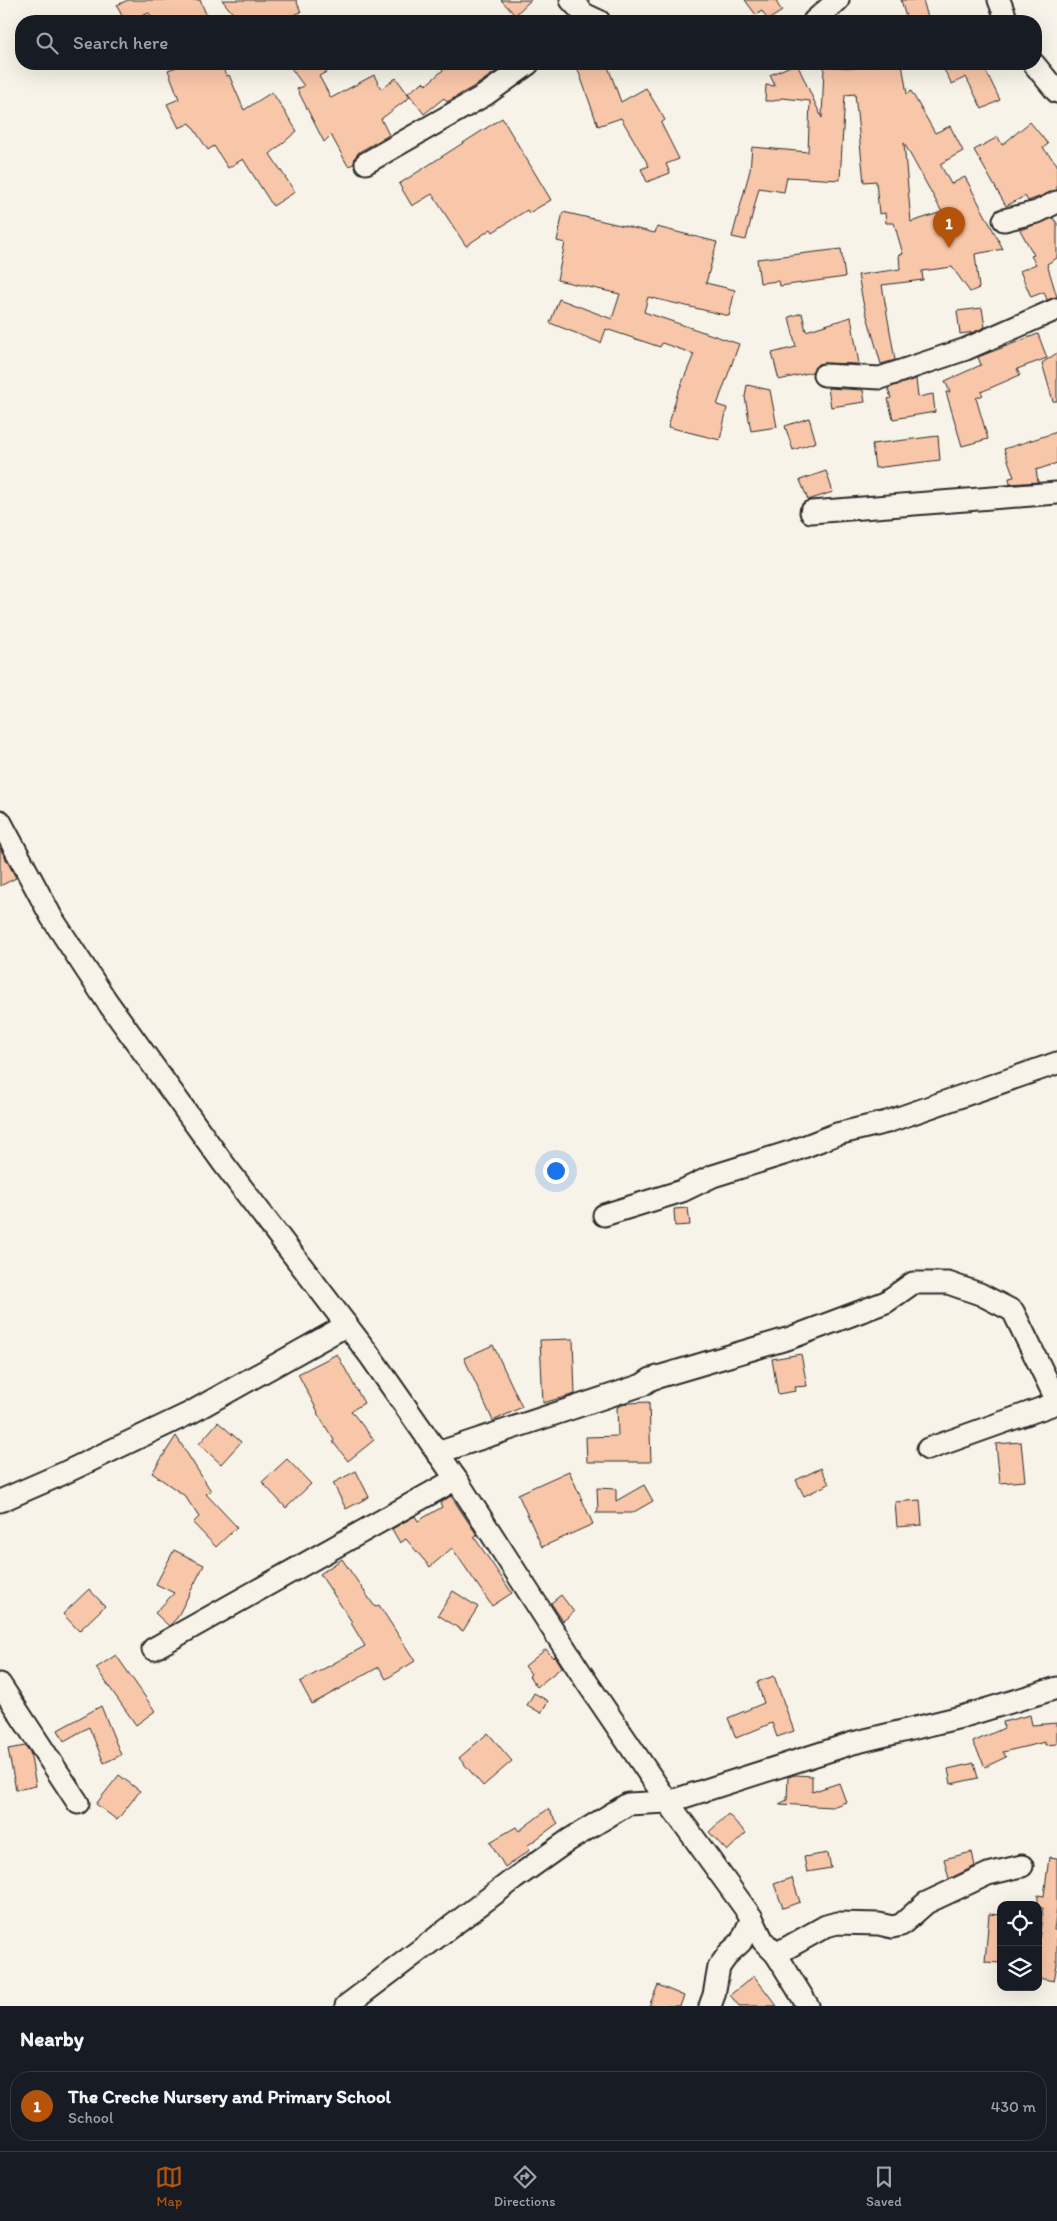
<!DOCTYPE html>
<html lang="en">
<head>
<meta charset="utf-8">
<style>
  :root { --surface:#171b24; --page:#242831; --text:#f1f3f6; --muted:#9ea1a6; --line:#363941; --accent:#b45309 }
  body { margin:0; font-family:Itim,sans-serif; background:var(--page); color:var(--text) }
  .controls { position:absolute; right:15px; bottom:15px; display:grid; overflow:hidden; border-radius:10px; box-shadow:0 5px 20px #0002 }
  .controls button { width:45px; height:45px; display:grid; place-items:center; padding:0; border:0; border-bottom:1px solid var(--line); background:var(--surface); color:var(--text); font:25px sans-serif }
  .you { position:absolute; left:555px; top:1170px; width:18px; height:18px; margin:-12px; border:4px solid #fff; border-radius:50%; background:#1a73e8; box-shadow:0 0 0 8px #1a73e833 }
  .badge { display:grid; place-items:center; width:32px; height:32px; border-radius:50%; background:var(--accent); color:#fff; font-size:16px; font-weight:700 }
  .pin { position:absolute; translate:-50% -41px; filter:drop-shadow(0 1px 2px #0008) }
  .pin::after { content:''; position:absolute; top:26px; width:18px; height:15px; background:inherit; clip-path:polygon(0 0,100% 0,50% 100%) }
  .list { margin:0; padding:0; list-style:none }
  h2 { display:flex; justify-content:space-between; align-items:center; height:65px; margin:0; padding:0 20px; font-size:21px }
  h2 small { font-size:16px; font-weight:400; color:var(--muted) }
  .list li { display:grid; grid-template-columns:32px 1fr auto; gap:15px; align-items:center; box-sizing:border-box; height:70px; margin:0 10px 10px; padding:0 10px; border:1px solid var(--line); border-radius:20px }
  .list b { display:block; font-size:19px; white-space:nowrap }
  .list p { margin:0; font-size:16px; white-space:nowrap; color:var(--muted) }
  .list em { font-size:16px; font-style:normal; color:var(--muted) }
  .icon { flex:none; width:28px; height:28px; fill:none; stroke:currentColor; stroke-width:2; stroke-linecap:round; stroke-linejoin:round }
  .map { position:relative; flex:none; width:1057px; height:2006px; overflow:hidden }
  .search { position:absolute; background:var(--surface); box-shadow:0 5px 20px #0002; left:15px; right:15px; top:15px; height:55px; display:flex; align-items:center; gap:12px; box-sizing:border-box; padding:0 18px; border-radius:20px; color:var(--muted); font-size:19px }
  .sheet { height:145px; background:var(--surface) }
  nav { display:flex; justify-content:space-around; align-items:center; box-sizing:border-box; height:70px; border-top:1px solid var(--line); background:var(--surface); font-size:14px; color:var(--muted) }
  nav a { display:grid; justify-items:center; gap:2px }
  nav .on { color:var(--accent) }
  .map>svg:first-child { display:block }
  .building { fill:#f8c6a8; stroke:#2b2b2b; fill-rule:evenodd }
  .lines { fill:none; stroke-linecap:round; stroke-linejoin:round }
  .minor-casing { stroke:#2b2b2b; stroke-width:25 }
  .minor { stroke:#f7f3e8; stroke-width:21 }
</style>
</head>
<body>
<div class="map">
<svg width="1057" height="2006" viewBox="0 0 1057 2006">
  <rect width="100%" height="100%" fill="#f7f3e8"/>
  <filter id="ink" filterUnits="userSpaceOnUse"><feTurbulence type="fractalNoise" baseFrequency=".02" numOctaves="2"/><feDisplacementMap in="SourceGraphic" scale="10" xChannelSelector="R" yChannelSelector="G"/><feConvolveMatrix kernelMatrix="1 2 1 2 8 2 1 2 1" color-interpolation-filters="sRGB"/></filter>
  <g filter="url(#ink)">
    <!-- building -->
    <g class="building">
      <path d="M128,0H200L209,21H154L149,13L130,21H124L117,5Z"/>
      <path d="M222,0H296L301,12L279,21H239Z"/>
      <path d="M501,0H531L515,15Z"/>
      <path d="M745,0H779L776,2L782,11L768,20L762,11L756,15Z"/>
      <path d="M901,0H923L929,21H907Z"/>
      <path d="M185,64H222L226,76L229,75L244,110L272,92L297,131L270,154L295,192L273,206L243,159L228,168L214,146L208,150L190,123L179,128L167,104L179,99L168,70Z"/>
      <path d="M288,64H341L319,76L331,98L374,75L381,89L396,78L410,97L381,119L389,135L359,152L355,157L354,164L348,166L331,135L324,142L297,89L304,86Z"/>
      <path d="M450,64H498L501,68L478,84L447,102L444,98L424,114L408,93L423,82L426,85Z"/>
      <path d="M576,64H607L621,102L646,88L665,120L661,123L679,159L666,164L670,173L647,182L641,169L649,166L621,118L598,126Z"/>
      <path d="M795,64H797L822,118L824,66L854,68L879,65V64H902L907,94L911,91L935,133L950,126L963,151L940,164L951,184L965,177L1003,249L975,254L979,288L970,292L952,267L922,271L923,280L882,285L895,360L881,364L863,302L858,275L900,269L899,255L903,254L894,223H886L885,213L879,214L876,181L864,182L855,94L845,95L840,180L787,177L784,192L759,188L746,240L732,237L750,170L752,147L808,152L810,101L782,98L774,101H765L766,85L775,86L770,75ZM904,143L942,212L911,222Z"/>
      <path d="M951,64H991L984,67L1000,100L982,109L966,77L952,84L943,68Z"/>
      <path d="M502,118L551,200L529,213L527,210L493,232L491,229L466,246L432,194L412,206L399,184Z"/>
      <path d="M1030,122L1048,144L1043,148L1057,164V190L1028,201L1025,196L1006,206L974,150L998,137L1002,145Z"/>
      <path d="M563,212L655,233L657,227L717,242L706,283L735,290L729,316L648,297L644,312L739,344L717,405L727,408L720,440L668,427L677,395L694,354L662,343L660,347L606,329L601,343L550,323L559,299L612,319L620,294L557,280L565,243L557,241Z"/>
      <path d="M1053,218L1057,223V258L1047,264L1057,297L1047,300L1044,292L1031,297L1020,271L1036,264L1031,256L1034,255L1020,230Z"/>
      <path d="M841,249L845,277L780,286L779,281L760,283L757,259Z"/>
      <path d="M982,308L985,327L974,332L960,334L957,311Z"/>
      <path d="M802,313L806,331L851,317L859,364L824,363L818,364L812,372L779,380L772,353L796,347L789,317Z"/>
      <path d="M1038,334L1047,358L1017,369L1020,375L981,392L983,395L976,398L988,439L962,446L946,392H950L945,381L981,365L978,357Z"/>
      <path d="M1057,353V401H1053L1042,363Z"/>
      <path d="M916,379L918,397L933,394L935,412L893,419L888,399L891,398L888,388Z"/>
      <path d="M747,385L770,390L777,427L751,431L745,397Z"/>
      <path d="M828,388L863,390L865,402L831,407Z"/>
      <path d="M809,418L816,442L793,450L785,426Z"/>
      <path d="M1057,432V463L1036,470L1038,482L1010,484L1009,478L1014,477L1004,449Z"/>
      <path d="M938,436L940,460L875,468L872,444Z"/>
      <path d="M826,471L833,492L808,500L800,480Z"/>
      <path d="M0,848L16,878L0,886Z"/>
      <path d="M688,1208L690,1225L675,1226L674,1209Z"/>
      <path d="M573,1339L575,1394L543,1403L540,1340Z"/>
      <path d="M493,1345L522,1407L493,1421L464,1358Z"/>
      <path d="M337,1354L364,1403L351,1411L374,1440L348,1461L333,1442L334,1440L317,1413L318,1412L298,1374Z"/>
      <path d="M801,1354L807,1386L795,1387L796,1391L778,1394L772,1359Z"/>
      <path d="M649,1402L651,1462H587L586,1437L618,1436L617,1407L628,1403Z"/>
      <path d="M218,1422L241,1442L221,1464L199,1444Z"/>
      <path d="M176,1436L211,1491L206,1494L237,1527L216,1547L193,1523L199,1517L185,1496L152,1473Z"/>
      <path d="M1021,1442L1025,1481L1000,1483L996,1444Z"/>
      <path d="M287,1459L311,1484L286,1508L262,1482Z"/>
      <path d="M821,1468L829,1484L804,1496L796,1480Z"/>
      <path d="M356,1471L369,1497L346,1509L333,1483Z"/>
      <path d="M569,1471L593,1524L542,1547L518,1494Z"/>
      <path d="M644,1485L653,1501L632,1513H595L598,1511L597,1488L616,1489V1501Z"/>
      <path d="M451,1496L477,1535L474,1537L512,1593L492,1606L452,1548L430,1567L406,1539L400,1543L392,1529L415,1516L418,1521L442,1507L440,1503Z"/>
      <path d="M920,1500L922,1525L897,1527L895,1502Z"/>
      <path d="M174,1550L204,1565L177,1618L169,1626L155,1613L174,1593L156,1584Z"/>
      <path d="M342,1559L375,1607L379,1605L415,1661L386,1679L379,1667L312,1704L300,1682L365,1646L351,1623L352,1622L320,1574Z"/>
      <path d="M89,1589L105,1606L79,1631L63,1614Z"/>
      <path d="M453,1591L478,1607L463,1631L438,1615Z"/>
      <path d="M561,1595L574,1612L563,1621L551,1603Z"/>
      <path d="M546,1649L553,1658L555,1656L562,1667L537,1687L529,1676L531,1674L525,1666Z"/>
      <path d="M116,1655L155,1711L136,1725L96,1668Z"/>
      <path d="M774,1676L794,1731L777,1737L772,1723L736,1738L728,1718L764,1703L757,1682Z"/>
      <path d="M534,1693L548,1701L541,1713L527,1705Z"/>
      <path d="M101,1706L121,1755L104,1763L89,1727L64,1741L58,1730Z"/>
      <path d="M1030,1715L1032,1725L1057,1723V1744L1045,1745V1742L1003,1752L1006,1757L985,1767L973,1742L1004,1728L1003,1722Z"/>
      <path d="M488,1733L512,1761L483,1786L459,1758Z"/>
      <path d="M25,1746L30,1752L36,1786L16,1790L8,1749Z"/>
      <path d="M974,1763L978,1778L951,1784L948,1769Z"/>
      <path d="M119,1775L140,1791L117,1820L96,1804Z"/>
      <path d="M795,1775L812,1776V1792L839,1783L846,1802L832,1807L779,1804L787,1800L788,1777Z"/>
      <path d="M548,1809L558,1823L527,1846L530,1850L505,1867L490,1842L516,1827L519,1831Z"/>
      <path d="M728,1814L746,1833L727,1851L709,1832Z"/>
      <path d="M972,1852L975,1866L949,1879L944,1859Z"/>
      <path d="M828,1853L831,1868L807,1872L804,1857Z"/>
      <path d="M1049,1857L1057,1858V1907L1054,1930H1057V1965L1054,1981L1038,1978V1950L1043,1908H1038V1895L1044,1896Z"/>
      <path d="M792,1878L800,1902L783,1908L774,1884Z"/>
      <path d="M989,1914L1001,1915V1963L985,1962Z"/>
      <path d="M754,1976L777,2006H739L730,1995Z"/>
      <path d="M658,1985L684,1996L680,2006H649Z"/>
    </g>
    <g class="lines">
      <defs>
        <g id="minor">
          <path d="M571,0L584,14L599,21"/>
          <path d="M999,0L1007,21"/>
          <path d="M814,21L838,0"/>
          <path d="M1034,64L1057,92"/>
          <path d="M366,163L485,95L528,64"/>
          <path d="M1004,220L1037,212L1057,202"/>
          <path d="M824,375L880,378L966,349L1057,309"/>
          <path d="M811,512L1057,493"/>
          <path d="M0,821L52,918L106,1000L223,1163L371,1357L456,1479L586,1681L668,1802L752,1918L763,1941L776,1954L808,2006"/>
          <path d="M604,1215L682,1191L713,1176L793,1151L837,1134L887,1122L1057,1063"/>
          <path d="M928,1449L1057,1403"/>
          <path d="M437,1453L642,1385L651,1379L790,1338L886,1302L913,1283H948L980,1294L1013,1311L1057,1401"/>
          <path d="M0,1501L62,1474L190,1413L347,1325"/>
          <path d="M153,1649L456,1479"/>
          <path d="M0,1684L78,1803"/>
          <path d="M776,1954L826,1926L837,1923L879,1924L892,1927L901,1925L926,1903L988,1874L1022,1866"/>
          <path d="M346,2006L514,1879L569,1840L628,1804L668,1802L853,1743L961,1717L1057,1688"/>
          <path d="M710,2006L714,1995L719,1967L729,1953L741,1942L752,1918"/>
        </g>
      </defs>
      <!-- minor casing -->
      <use href="#minor" class="minor-casing"/>
      <!-- minor -->
      <use href="#minor" class="minor"/>
    </g>
  </g>
</svg>
<div class="controls">
<button><svg class="icon" aria-label="locate" viewBox="0 0 24 24"><circle cx="12" cy="12" r="6"/><path d="M12 2v4M12 18v4M2 12h4M18 12h4"/></svg></button>
<button><svg class="icon" aria-label="layers" viewBox="0 0 24 24"><path d="M12 4l9 5-9 5-9-5zM3 14l9 5 9-5"/></svg></button>
</div>
<div class="you"></div>
<div class="pin badge" style="left:949px;top:248px">1</div>
<div class="search"><svg class="icon" aria-label="search" viewBox="0 0 24 24"><circle cx="10" cy="10" r="6"/><path d="M15 15l6 6"/></svg>Search here</div>
</div>
<section class="sheet">
<h2>Nearby<small></small></h2>
<ul class="list">
<li><span class="badge">1</span><div><b>The Creche Nursery and Primary School</b><p>School</p></div><em>430 m</em></li>
</ul>
</section>
<nav>
<a class="on"><svg class="icon" aria-label="map" viewBox="0 0 24 24"><path d="M3 6l6-2 6 2 6-2v14l-6 2-6-2-6 2zM9 4v14M15 6v14"/></svg>Map</a>
<a><svg class="icon" aria-label="directions" viewBox="0 0 24 24"><path d="M12 3l9 9-9 9-9-9zM9 14v-3h6M13 9l2 2-2 2"/></svg>Directions</a>
<a><svg class="icon" aria-label="saved" viewBox="0 0 24 24"><path d="M7 4h10v16l-5-4-5 4z"/></svg>Saved</a>
</nav>
</body>
</html>
